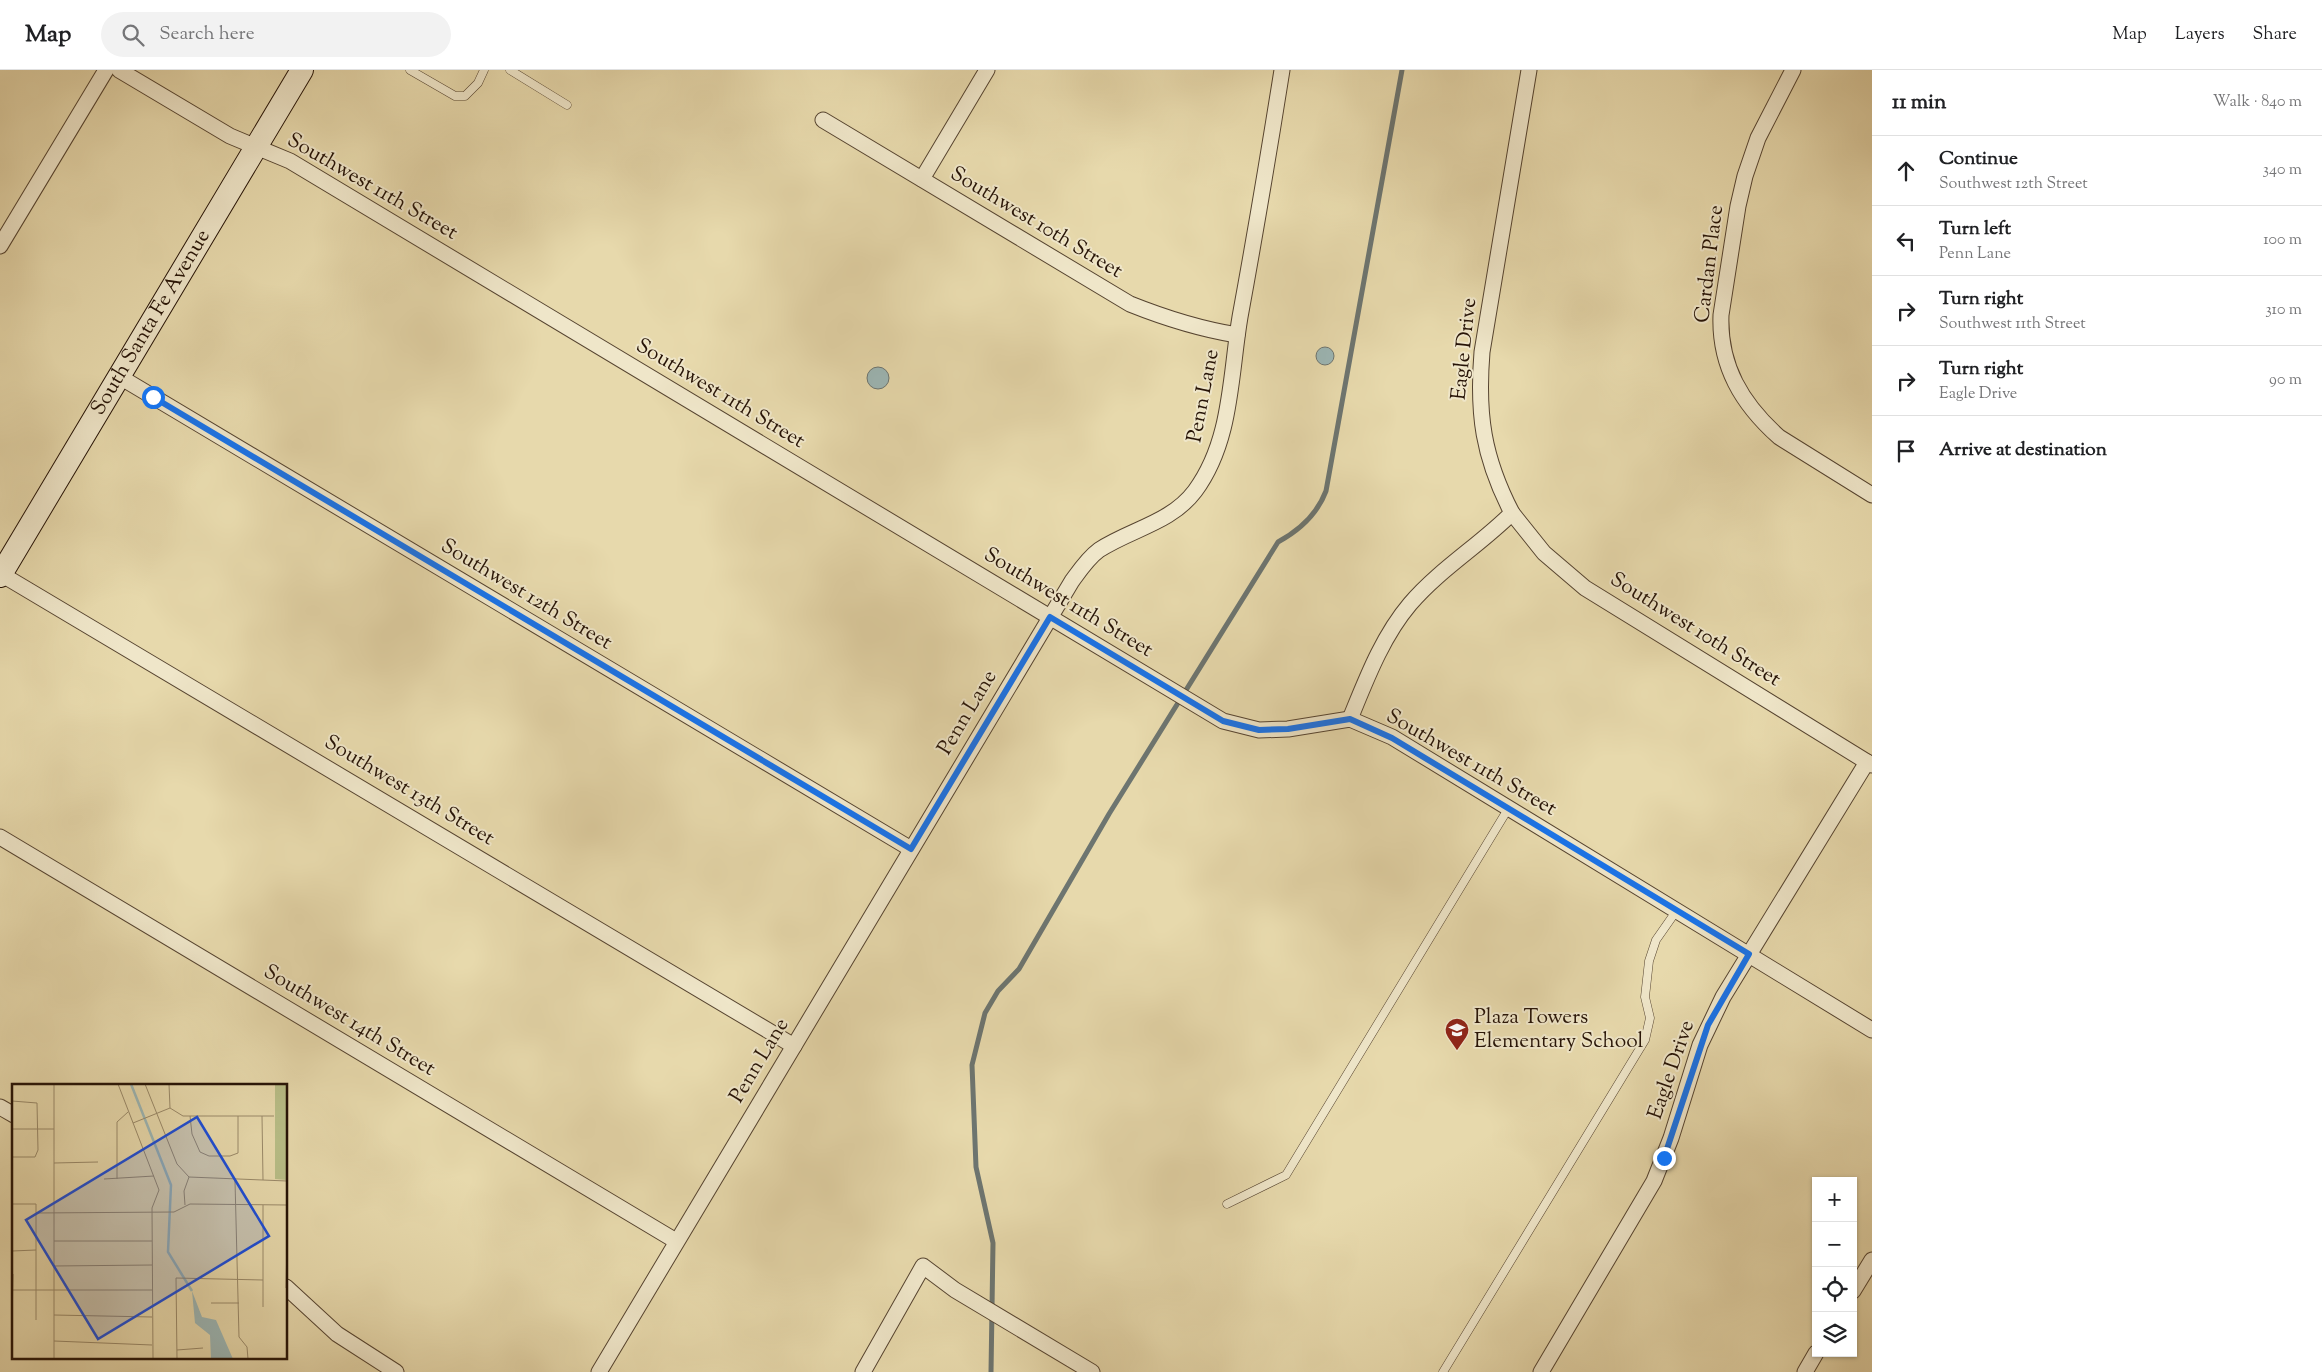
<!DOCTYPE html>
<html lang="en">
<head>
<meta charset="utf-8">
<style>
  :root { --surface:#fff; --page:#f2f2f2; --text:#202124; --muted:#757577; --line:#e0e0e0 }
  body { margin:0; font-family:"Sorts Mill Goudy",serif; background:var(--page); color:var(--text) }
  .controls { position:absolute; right:15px; bottom:15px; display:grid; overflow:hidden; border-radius:0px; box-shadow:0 1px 4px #0004 }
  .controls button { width:45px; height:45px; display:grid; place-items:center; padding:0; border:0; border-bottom:1px solid var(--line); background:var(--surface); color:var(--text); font:25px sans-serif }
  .stop { position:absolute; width:15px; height:15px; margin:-11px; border:4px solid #1a73e8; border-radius:50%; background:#fff }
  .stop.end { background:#1a73e8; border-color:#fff; box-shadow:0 1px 5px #0008 }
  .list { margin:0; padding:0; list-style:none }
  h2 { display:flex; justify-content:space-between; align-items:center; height:65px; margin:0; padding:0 20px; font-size:21px }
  h2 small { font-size:16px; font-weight:400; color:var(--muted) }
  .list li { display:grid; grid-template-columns:32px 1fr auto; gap:15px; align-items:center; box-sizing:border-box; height:70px; padding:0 20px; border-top:1px solid var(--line) }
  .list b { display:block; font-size:19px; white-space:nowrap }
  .list p { margin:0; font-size:16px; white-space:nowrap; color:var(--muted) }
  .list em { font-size:16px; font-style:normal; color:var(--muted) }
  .icon { flex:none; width:28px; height:28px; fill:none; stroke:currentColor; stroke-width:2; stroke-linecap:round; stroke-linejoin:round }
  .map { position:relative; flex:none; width:1872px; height:1302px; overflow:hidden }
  header { display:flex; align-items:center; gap:30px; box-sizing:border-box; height:70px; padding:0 25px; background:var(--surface); border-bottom:1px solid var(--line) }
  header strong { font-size:24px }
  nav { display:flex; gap:28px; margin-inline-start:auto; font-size:18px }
  .search { width:350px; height:45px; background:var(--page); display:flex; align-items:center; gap:12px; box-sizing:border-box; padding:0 18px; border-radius:28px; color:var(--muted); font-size:19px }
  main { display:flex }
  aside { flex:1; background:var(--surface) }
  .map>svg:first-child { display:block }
  .water { fill:#9cb7b6; stroke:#6d7570 }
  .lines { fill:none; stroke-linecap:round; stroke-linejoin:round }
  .stream { stroke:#6d7570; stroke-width:5 }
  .lane-casing { stroke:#564430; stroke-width:9 }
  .street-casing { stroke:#564430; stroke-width:17 }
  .secondary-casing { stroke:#261306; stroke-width:24 }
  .lane { stroke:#efe6c9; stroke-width:8 }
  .street { stroke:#efe6c9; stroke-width:15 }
  .secondary { stroke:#efe6c9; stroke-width:22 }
  .route { stroke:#1a73e8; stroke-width:6 }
  .labels { text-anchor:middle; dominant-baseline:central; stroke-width:4; stroke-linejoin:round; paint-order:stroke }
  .street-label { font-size:21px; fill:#261306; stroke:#efe6c9 }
  .poi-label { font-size:21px; fill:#261306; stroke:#efe6c9; text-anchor:start }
  .inset-river { fill:none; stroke:#9cb7b6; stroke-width:2.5 }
  .inset-road { fill:none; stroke:#9a8a6a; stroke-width:1 }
  .view { fill:#1d4ed8; fill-opacity:0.15; stroke:#1d4ed8; stroke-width:2.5 }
  .inset-edge { fill:none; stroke:#261306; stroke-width:2.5 }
</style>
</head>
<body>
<header>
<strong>Map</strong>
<div class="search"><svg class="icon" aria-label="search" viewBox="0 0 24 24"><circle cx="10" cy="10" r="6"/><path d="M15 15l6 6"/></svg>Search here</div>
<nav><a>Map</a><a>Layers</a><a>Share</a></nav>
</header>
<main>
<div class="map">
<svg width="1872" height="1302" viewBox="0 0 1872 1302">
  <rect width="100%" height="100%" fill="#e7d9ac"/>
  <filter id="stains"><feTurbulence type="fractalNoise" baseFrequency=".004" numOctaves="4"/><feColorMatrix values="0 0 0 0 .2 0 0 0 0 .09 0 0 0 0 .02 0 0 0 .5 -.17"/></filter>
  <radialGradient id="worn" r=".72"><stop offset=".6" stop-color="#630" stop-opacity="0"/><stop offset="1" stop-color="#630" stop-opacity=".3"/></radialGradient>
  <!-- water -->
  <g class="water">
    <circle cx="1325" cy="286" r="9"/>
    <circle cx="878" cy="308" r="11"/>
  </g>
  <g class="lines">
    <!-- stream -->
    <path class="stream" d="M991,1302L993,1173L976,1097L972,995L985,943L998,921L1019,899L1109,744L1278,472C1300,460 1317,445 1326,421L1402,0"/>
    <defs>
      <g id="lane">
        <path d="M410,0L455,26H465L478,13L484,0"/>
        <path d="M510,0L567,35"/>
        <path d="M1227,1134L1286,1105L1508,739"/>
        <path d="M1443,1302L1645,970L1650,948L1645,927L1649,891L1656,870L1677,840"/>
      </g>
      <g id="street">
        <path d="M119,0L230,66L290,91L1223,651L1259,660L1288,659L1350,649L1392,667L1872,960"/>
        <path d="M1793,0L1758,68L1745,106L1738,136L1721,245C1719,296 1742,334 1779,367L1872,425"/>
        <path d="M823,50L1130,234C1165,248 1200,259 1237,265"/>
        <path d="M922,109L987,0"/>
        <path d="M0,176L106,0"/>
        <path d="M120,307L911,779"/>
        <path d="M1512,443L1544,483L1585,518L1872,695"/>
        <path d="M1,504L794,976"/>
        <path d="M1350,649C1366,610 1382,567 1410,534C1440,499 1480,475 1512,443C1483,387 1477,344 1482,282L1529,0"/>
        <path d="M0,767L676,1171"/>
        <path d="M0,1037L14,1045"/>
        <path d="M286,1217L337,1264L396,1302"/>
        <path d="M1853,1221L1872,1190"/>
        <path d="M599,1302L1072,511C1080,500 1088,488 1099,480C1131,459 1171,453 1195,421C1232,371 1230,306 1240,247C1255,165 1269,82 1282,0"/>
        <path d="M863,1302L923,1196L955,1220L1092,1302"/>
        <path d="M1541,1302L1654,1111L1671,1068L1700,975L1723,927L1867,692"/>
        <path d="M1805,1302L1816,1283"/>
      </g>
      <g id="secondary">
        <path id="s1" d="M0,506L302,0"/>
      </g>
    </defs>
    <!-- lane casing -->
    <use href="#lane" class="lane-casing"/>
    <!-- street casing -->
    <use href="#street" class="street-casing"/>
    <!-- secondary casing -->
    <use href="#secondary" class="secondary-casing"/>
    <!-- lane -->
    <use href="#lane" class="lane"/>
    <!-- street -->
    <use href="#street" class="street"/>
    <!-- secondary -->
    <use href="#secondary" class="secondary"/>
  </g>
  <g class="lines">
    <!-- route -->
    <path class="route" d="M153,327L911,779L1050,547L1223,651L1259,660L1288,659L1350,649L1392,668L1749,884L1708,955L1664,1088"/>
  </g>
  <!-- icons -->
  <defs>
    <symbol id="school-pin" viewBox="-11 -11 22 30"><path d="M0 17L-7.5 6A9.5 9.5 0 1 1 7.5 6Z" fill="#8f2418" stroke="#efe6c9"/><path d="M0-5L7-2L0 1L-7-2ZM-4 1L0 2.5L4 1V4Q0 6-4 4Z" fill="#fff"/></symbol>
  </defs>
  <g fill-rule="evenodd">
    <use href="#school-pin" x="1443" y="946" width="28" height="38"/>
  </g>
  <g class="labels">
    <!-- street labels -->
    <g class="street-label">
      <text transform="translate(372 117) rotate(30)">Southwest 11th Street</text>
      <text transform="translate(1036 153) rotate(31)">Southwest 10th Street</text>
      <text transform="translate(1710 194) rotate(-83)">Cardan Place</text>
      <text stroke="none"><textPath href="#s1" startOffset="295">South Santa Fe Avenue</textPath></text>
      <text transform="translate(1465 279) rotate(-84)">Eagle Drive</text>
      <text transform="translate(720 324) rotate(31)">Southwest 11th Street</text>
      <text transform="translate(1204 326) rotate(-79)">Penn Lane</text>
      <text transform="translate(526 525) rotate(31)">Southwest 12th Street</text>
      <text transform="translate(1068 533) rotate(31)">Southwest 11th Street</text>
      <text transform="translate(1695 560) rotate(32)">Southwest 10th Street</text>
      <text transform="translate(968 643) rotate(-59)">Penn Lane</text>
      <text transform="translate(1471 693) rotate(30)">Southwest 11th Street</text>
      <text transform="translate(409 721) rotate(31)">Southwest 13th Street</text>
      <text transform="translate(349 951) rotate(31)">Southwest 14th Street</text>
      <text transform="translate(760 991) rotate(-59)">Penn Lane</text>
      <text transform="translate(1672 1000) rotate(-71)">Eagle Drive</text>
    </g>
    <!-- poi labels -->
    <g class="poi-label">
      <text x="1474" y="948">Plaza Towers<tspan x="1474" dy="24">Elementary School</tspan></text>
    </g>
  </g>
  <!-- overview -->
  <g transform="translate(12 1014)">
    <rect width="275" height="275" fill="#e7d9ac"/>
    <path d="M263,0H275V96L263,95Z" fill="#b8be87"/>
    <path d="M180,207L190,233L204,236L221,275H199L198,251L183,239Z" fill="#9cb7b6"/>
    <path class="inset-river" d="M119,0L159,101L156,168L180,207"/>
    <path class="inset-road" d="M42,0V275M106,0L147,106L140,124L141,274M133,0L165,80L177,93L172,107L173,121M157,0L158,24M0,17L25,19L26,66L23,73H0M178,32L180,50L188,68L197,72H218L226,69V32M250,32L251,96M121,39L158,24L171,32H262M0,45H42M42,79L86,78M177,93L275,97M92,95L142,92M105,95V38L116,28M223,97L227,253L235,263L236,275M0,120H24V236M251,121V223M24,129L162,128L178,120L275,121M42,157H140M0,167L24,166M42,182L140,181M274,204L275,156M0,206H140M199,219H227M42,231L140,233M0,240L1,190M42,257L140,261M165,266L191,264M165,275L164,194L251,196"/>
    <path class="view" d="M185,33L257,152L86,255L14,136Z"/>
    <rect width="275" height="275" class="inset-edge"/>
  </g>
  <rect width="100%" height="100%" filter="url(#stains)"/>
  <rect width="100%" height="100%" fill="url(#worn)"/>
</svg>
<div class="controls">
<button>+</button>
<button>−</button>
<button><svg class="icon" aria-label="locate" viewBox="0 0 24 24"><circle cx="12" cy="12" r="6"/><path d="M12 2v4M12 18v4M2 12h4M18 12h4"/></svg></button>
<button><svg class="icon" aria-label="layers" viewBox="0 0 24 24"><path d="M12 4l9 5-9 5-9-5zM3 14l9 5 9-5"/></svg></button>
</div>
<div class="stop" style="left:153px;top:327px"></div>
<div class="stop end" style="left:1664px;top:1088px"></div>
</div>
<aside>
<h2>11 min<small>Walk · 840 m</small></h2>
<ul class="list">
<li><svg class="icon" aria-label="ahead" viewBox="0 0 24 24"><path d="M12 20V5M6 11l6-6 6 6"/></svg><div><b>Continue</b><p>Southwest 12th Street</p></div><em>340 m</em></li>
<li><svg class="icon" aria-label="left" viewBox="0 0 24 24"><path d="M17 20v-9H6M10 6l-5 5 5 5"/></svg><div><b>Turn left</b><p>Penn Lane</p></div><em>100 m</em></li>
<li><svg class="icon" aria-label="right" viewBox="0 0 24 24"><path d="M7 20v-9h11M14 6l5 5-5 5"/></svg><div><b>Turn right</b><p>Southwest 11th Street</p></div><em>310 m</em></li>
<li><svg class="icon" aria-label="right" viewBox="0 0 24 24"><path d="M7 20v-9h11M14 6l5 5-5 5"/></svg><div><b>Turn right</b><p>Eagle Drive</p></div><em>90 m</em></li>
<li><svg class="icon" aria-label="arrive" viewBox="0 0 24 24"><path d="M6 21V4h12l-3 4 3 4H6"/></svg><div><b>Arrive at destination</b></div></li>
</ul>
</aside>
</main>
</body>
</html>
